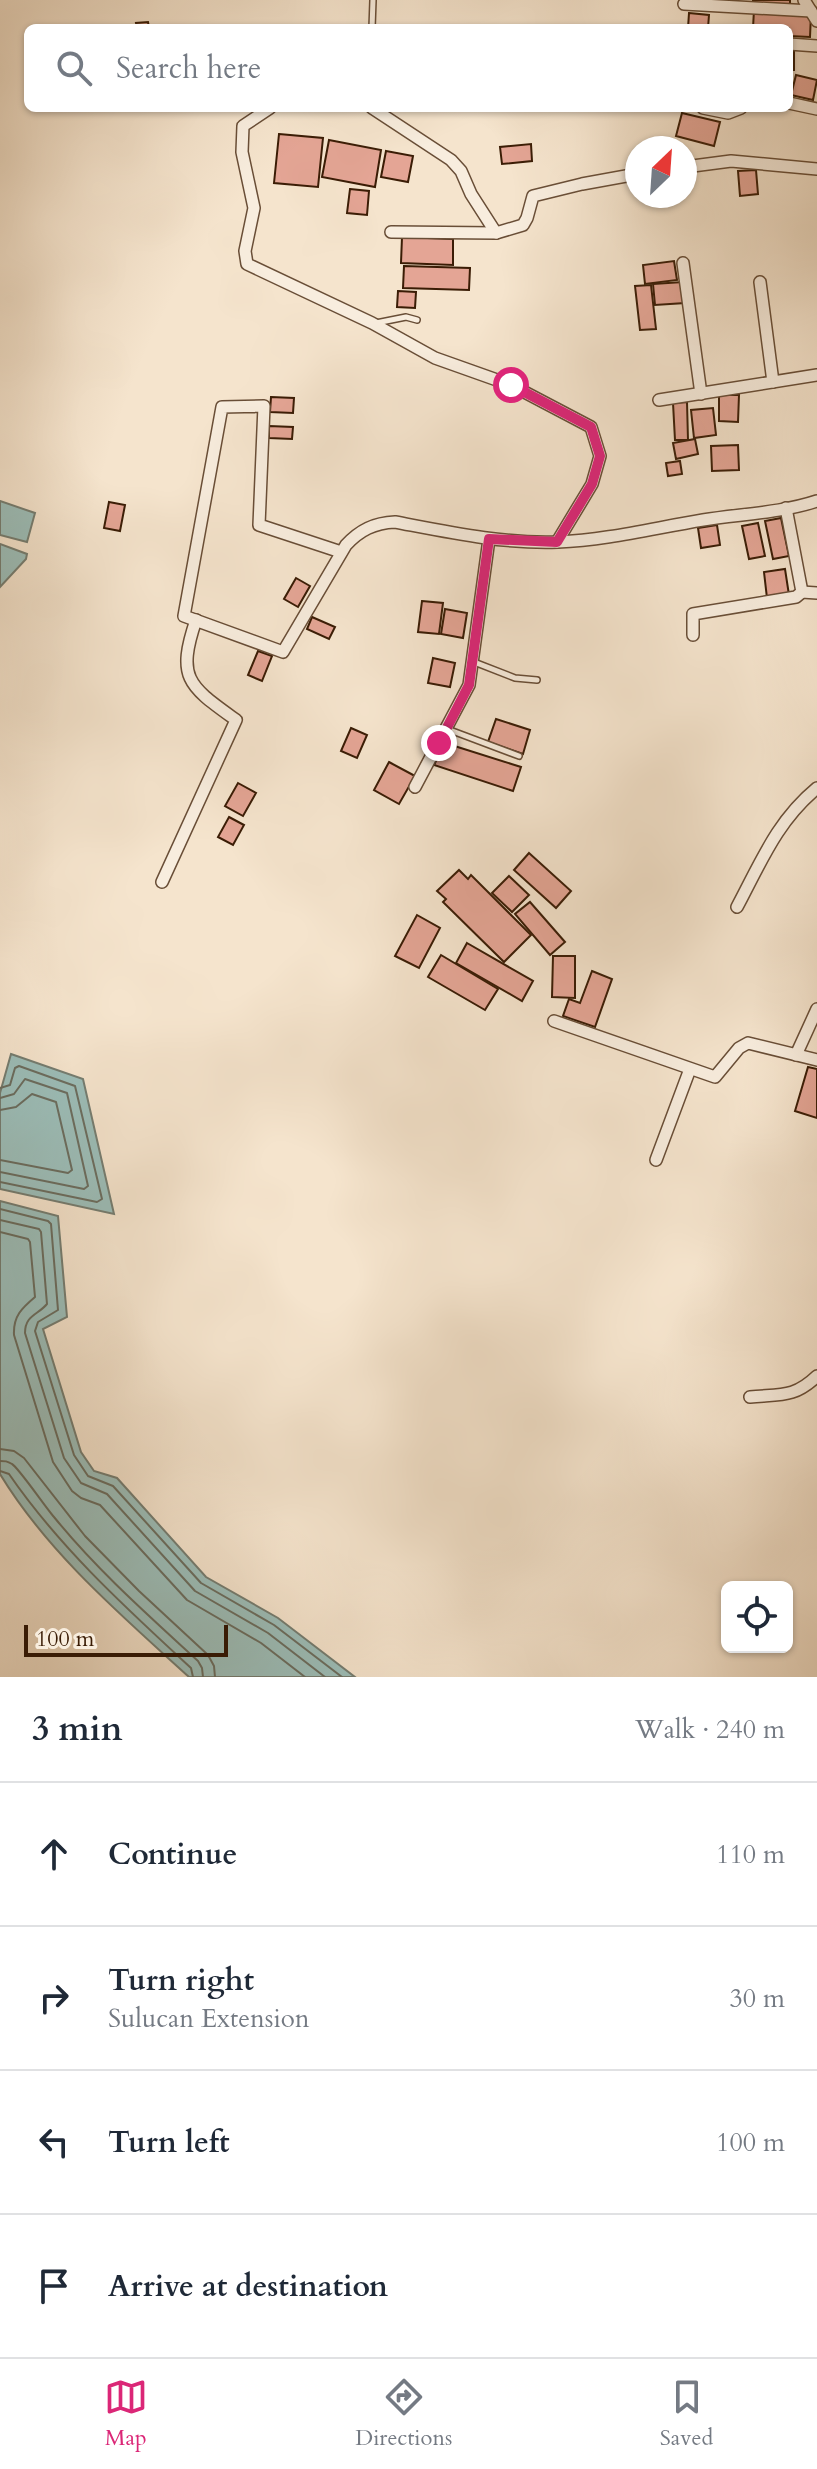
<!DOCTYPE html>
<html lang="en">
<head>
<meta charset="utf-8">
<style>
  :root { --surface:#fff; --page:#f6f6f7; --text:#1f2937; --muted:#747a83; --line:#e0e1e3; --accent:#db2777 }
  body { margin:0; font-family:Cardo,serif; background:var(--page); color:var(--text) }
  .controls { position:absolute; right:24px; bottom:24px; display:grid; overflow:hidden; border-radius:12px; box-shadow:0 2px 6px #0004 }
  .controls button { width:72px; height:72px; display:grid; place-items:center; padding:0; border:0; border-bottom:2px solid var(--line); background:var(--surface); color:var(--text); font:40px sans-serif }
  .compass { position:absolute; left:625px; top:136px; width:72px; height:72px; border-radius:50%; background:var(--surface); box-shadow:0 2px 6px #0004; rotate:25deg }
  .scale { position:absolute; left:24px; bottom:20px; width:204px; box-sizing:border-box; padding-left:8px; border:4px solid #3a1c05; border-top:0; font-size:22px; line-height:28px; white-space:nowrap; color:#3a1c05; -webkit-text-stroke:6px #f8edde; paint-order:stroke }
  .stop { position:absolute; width:24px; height:24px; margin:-18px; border:6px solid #db2777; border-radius:50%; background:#fff }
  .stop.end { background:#db2777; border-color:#fff; box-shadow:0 2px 8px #0008 }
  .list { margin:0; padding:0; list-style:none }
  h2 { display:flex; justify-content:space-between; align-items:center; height:104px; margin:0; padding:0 32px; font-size:34px }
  h2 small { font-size:26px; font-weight:400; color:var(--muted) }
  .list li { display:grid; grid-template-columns:52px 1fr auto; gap:24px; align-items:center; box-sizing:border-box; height:144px; padding:0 32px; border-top:2px solid var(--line) }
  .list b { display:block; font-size:30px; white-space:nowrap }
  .list p { margin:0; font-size:26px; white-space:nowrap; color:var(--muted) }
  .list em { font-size:26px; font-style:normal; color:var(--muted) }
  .icon { flex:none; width:44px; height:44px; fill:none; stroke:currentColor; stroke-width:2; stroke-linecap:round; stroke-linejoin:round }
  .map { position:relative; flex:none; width:817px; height:1677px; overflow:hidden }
  .search { position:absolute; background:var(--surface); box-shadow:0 2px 6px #0004; left:24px; right:24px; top:24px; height:88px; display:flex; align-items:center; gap:20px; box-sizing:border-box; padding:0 28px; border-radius:12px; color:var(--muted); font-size:30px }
  .sheet { height:680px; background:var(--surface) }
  nav { display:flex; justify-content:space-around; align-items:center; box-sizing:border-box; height:112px; border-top:2px solid var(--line); background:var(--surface); font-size:22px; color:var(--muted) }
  nav a { display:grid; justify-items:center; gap:4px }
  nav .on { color:var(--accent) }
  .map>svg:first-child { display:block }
  .water { fill:#9cbeb9; stroke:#757d71; stroke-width:2 }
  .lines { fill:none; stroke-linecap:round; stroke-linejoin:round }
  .shore { stroke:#6b6d5f; stroke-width:2 }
  .building { fill:#e4a595; stroke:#3a1c05; stroke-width:2 }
  .lane-casing { stroke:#694e37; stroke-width:8 }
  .street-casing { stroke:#694e37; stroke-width:14 }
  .lane { stroke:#f8edde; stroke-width:5 }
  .street { stroke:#f8edde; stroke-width:11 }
  .route { stroke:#db2777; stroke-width:10 }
</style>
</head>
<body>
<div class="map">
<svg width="817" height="1677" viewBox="0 0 817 1677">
  <rect width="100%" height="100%" fill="#f5e4cd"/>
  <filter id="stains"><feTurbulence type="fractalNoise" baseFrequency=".0025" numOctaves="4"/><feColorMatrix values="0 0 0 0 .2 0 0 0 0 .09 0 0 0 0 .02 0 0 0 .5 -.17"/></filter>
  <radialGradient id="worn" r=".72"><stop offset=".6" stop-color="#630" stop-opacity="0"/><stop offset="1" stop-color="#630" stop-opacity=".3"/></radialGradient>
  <!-- water -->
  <g class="water">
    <path d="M0,501L35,513L27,542L0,535Z"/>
    <path d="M0,544L27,554L26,559L0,587Z"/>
    <path d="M11,1054L83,1079L114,1214L0,1189V1093Z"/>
    <path d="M0,1201L58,1216L67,1317L43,1329L81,1452L94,1471L117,1478L206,1577L278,1618L355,1677H189C121,1615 48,1553 0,1474Z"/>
  </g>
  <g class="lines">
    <!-- shore -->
    <g class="shore">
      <path d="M0,1088L10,1085L15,1068L19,1066L75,1086L102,1199L97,1202L0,1182"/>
      <path d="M0,1098L14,1094L25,1079L67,1093L88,1186L84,1189L0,1172"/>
      <path d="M0,1110L16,1107L32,1094L56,1102L72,1170L68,1173L0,1160"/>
      <path d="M0,1209L48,1221L51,1224L58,1310L38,1322L35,1331L74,1455L88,1476L113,1486L201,1583L274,1625L342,1677"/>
      <path d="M0,1220L39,1229L41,1232L47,1304C38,1315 25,1315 25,1333L64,1458L81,1483L107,1494L195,1591L268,1633L325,1677"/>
      <path d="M0,1232L28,1239L30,1242L35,1297C22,1308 13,1316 14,1335L53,1462L72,1491L81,1498L100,1505L187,1600L261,1643L305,1677"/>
      <path d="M0,1449L14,1451L24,1458L85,1536L139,1591L208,1655L214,1666L215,1677"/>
      <path d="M0,1461C5,1461 7,1461 12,1464C18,1467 46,1508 54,1517C97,1570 148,1615 198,1661L202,1668L203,1677"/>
      <path d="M0,1471L9,1474C60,1548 125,1607 191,1668L193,1677"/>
    </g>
  </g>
  <!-- building -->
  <g class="building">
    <rect x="753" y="0" width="37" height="4"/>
    <path d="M754,10L811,14L810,37L789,36V28H753Z"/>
    <path d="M689,13L709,15L708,28H688Z"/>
    <path d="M148,22L149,28H137L136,23Z"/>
    <rect x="789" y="47" width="5" height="23"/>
    <path d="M796,75L817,80L813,100L791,95Z"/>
    <path d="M682,113L720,122L714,146L676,136Z"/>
    <path d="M279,134L323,138L318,187L274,183Z"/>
    <path d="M329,140L381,150L375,187L322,177Z"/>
    <path d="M531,144L532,161L502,164L500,147Z"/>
    <path d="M386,151L413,156L408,182L381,177Z"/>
    <path d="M756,170L758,194L740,196L738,171Z"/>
    <path d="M350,189L369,191L367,215L347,213Z"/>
    <path d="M402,237L453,239V265L401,263Z"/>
    <path d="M674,261L677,280L645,284L643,265Z"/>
    <path d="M404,266L470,268L469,290L403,288Z"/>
    <path d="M683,282L685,303L655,305L653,284Z"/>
    <path d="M651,285L656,329L640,330L635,286Z"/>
    <path d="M398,291L416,292L415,308L397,307Z"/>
    <path d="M719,395H739L738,422L719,421Z"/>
    <path d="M271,397L294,398L293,413L270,412Z"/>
    <path d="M687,402L688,440H675L673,403Z"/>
    <path d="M713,408L716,435L694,438L691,410Z"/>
    <path d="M269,426L293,427L292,439L269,438Z"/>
    <path d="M695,439L698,454L676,459L673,443Z"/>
    <path d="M738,445L739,470L712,471L711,446Z"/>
    <path d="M680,461L682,474L668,476L666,463Z"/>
    <path d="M109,502L125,505L120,531L104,528Z"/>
    <path d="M781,518L789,556L773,559L765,521Z"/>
    <path d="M758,523L765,556L749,559L742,526Z"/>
    <path d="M717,525L720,545L701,548L698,528Z"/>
    <path d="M785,569L789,595L767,598L764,572Z"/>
    <path d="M296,578L310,586L298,607L284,599Z"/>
    <path d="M422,601L443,603L439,634L418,632Z"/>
    <path d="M445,609L467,613L463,638L441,634Z"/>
    <path d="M312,617L335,627L329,639L307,629Z"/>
    <path d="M258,651L272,656L262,681L248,675Z"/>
    <path d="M433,658L455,663L450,687L428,683Z"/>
    <path d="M496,719L530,730L523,754L488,742Z"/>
    <path d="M351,728L367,735L357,758L341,751Z"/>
    <path d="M445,743L521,767L513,791L434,765Z"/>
    <path d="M389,762L415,776L399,804L374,790Z"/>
    <path d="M238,783L256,793L243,816L225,806Z"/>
    <path d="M229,817L244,825L233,845L218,837Z"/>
    <path d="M529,853L571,891L556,908L514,870Z"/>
    <path d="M459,870L468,879L471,875L531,935L504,962L443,902L446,899L437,891Z"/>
    <path d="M509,876L529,895L512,912L492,893Z"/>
    <path d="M530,902L565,942L550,955L515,914Z"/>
    <path d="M417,915L440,928L419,968L395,956Z"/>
    <path d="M467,943L533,981L522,1001L456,963Z"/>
    <path d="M441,955L498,989L485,1010L428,977Z"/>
    <path d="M553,956H575V998L552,997Z"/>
    <path d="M592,971L612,979L595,1027L563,1016L569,999L580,1003Z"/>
    <path d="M808,1067L817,1069V1118L795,1111Z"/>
  </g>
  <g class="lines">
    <defs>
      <g id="lane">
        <path d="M372,28L373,0"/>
        <path d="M376,323L406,317L417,320"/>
        <path d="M474,662L515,678L537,680"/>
        <path d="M447,729L519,756"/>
      </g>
      <g id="street">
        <path d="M804,0L817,21"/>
        <path d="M684,4L811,11"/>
        <path d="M789,44L817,46"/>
        <path d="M789,103L817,109"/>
        <path d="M270,108L243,126L242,152L254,208L245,251L247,264L372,323L435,358L511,385L591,427L600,456L592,484L557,542"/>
        <path d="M372,108L451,160L461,171L471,194L496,233"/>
        <path d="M703,108L728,113L741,108"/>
        <path d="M685,167L731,161L817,169"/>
        <path d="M391,232L496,233L523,225L527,218L533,196L582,184L637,174"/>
        <path d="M683,263L701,394"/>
        <path d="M760,282L773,382"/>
        <path d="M659,400L817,375"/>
        <path d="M341,552L259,525L264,406L222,407L184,616L283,652L346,545C360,530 374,523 395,522C448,532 503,544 558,542C607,540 654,528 703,520C740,514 781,513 817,501"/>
        <path d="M802,592L817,593"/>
        <path d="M693,635V614L796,597L802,592L786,508"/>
        <path d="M415,787L469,685L489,539"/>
        <path d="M162,882L236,720C189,686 176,679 196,620"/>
        <path d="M737,907C761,862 777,821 817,788"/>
        <path d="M554,1021L715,1077L739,1048L748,1043L817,1060"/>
        <path d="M796,1055L817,1009"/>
        <path d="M656,1160L690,1069"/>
        <path d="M750,1397C781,1394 794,1398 817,1376"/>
      </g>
    </defs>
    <!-- lane casing -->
    <use href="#lane" class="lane-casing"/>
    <!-- street casing -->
    <use href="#street" class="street-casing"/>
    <!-- lane -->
    <use href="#lane" class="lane"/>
    <!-- street -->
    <use href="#street" class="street"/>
  </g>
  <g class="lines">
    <!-- route -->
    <path class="route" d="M439,743L469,685L489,539L557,542L592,484L600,456L591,427L511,385"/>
  </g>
  <rect width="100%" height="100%" filter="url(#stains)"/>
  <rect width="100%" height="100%" fill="url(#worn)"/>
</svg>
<div class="controls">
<button><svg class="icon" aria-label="locate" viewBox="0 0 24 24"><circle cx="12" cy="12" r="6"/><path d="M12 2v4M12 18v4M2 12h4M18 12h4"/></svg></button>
</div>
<svg class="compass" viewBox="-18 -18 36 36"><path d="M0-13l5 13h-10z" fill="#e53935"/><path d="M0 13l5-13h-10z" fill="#747a83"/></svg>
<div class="scale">100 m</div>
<div class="stop" style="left:511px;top:385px"></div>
<div class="stop end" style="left:439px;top:743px"></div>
<div class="search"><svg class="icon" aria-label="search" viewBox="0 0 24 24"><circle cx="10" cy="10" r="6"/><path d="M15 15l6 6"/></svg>Search here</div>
</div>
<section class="sheet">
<h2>3 min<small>Walk · 240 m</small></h2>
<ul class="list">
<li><svg class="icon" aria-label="ahead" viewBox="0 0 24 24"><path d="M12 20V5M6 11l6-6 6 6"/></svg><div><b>Continue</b></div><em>110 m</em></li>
<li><svg class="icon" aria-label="right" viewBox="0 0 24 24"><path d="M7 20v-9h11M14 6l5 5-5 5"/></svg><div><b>Turn right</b><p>Sulucan Extension</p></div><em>30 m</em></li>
<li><svg class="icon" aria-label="left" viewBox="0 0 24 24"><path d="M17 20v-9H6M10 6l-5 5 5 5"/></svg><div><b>Turn left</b></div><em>100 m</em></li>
<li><svg class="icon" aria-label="arrive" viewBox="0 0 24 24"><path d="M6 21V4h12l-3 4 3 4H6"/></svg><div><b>Arrive at destination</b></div></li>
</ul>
</section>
<nav>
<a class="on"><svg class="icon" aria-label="map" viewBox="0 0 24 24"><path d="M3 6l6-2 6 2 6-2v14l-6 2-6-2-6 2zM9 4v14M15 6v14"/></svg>Map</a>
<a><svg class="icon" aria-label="directions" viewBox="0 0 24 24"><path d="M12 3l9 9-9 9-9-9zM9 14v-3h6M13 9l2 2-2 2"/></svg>Directions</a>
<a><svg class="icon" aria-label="saved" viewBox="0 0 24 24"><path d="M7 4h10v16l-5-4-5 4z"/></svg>Saved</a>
</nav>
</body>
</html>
